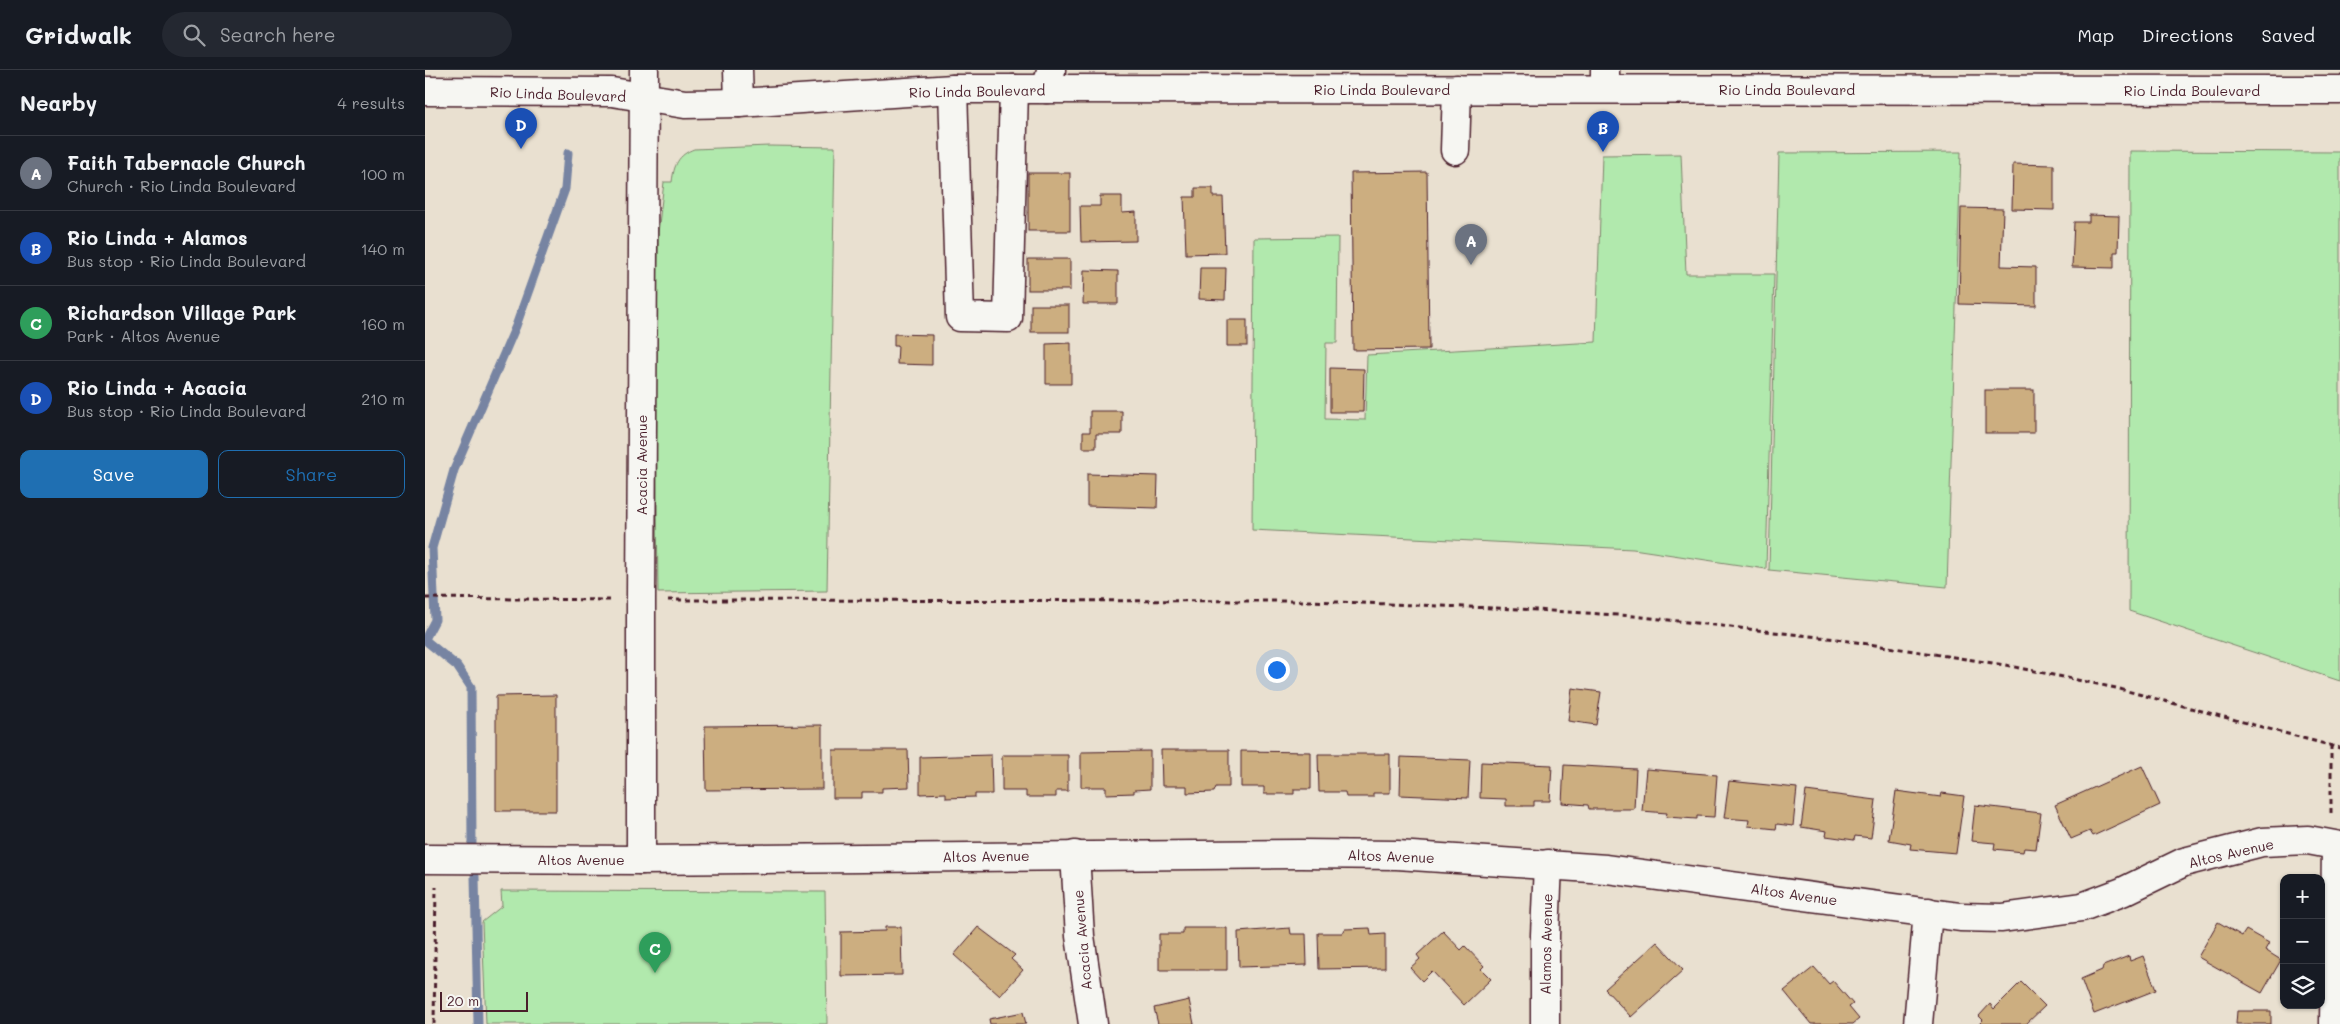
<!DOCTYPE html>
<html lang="en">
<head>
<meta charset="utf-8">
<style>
  :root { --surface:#171b24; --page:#242831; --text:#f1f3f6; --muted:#9ea1a6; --line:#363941; --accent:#1f6fb2 }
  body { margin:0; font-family:Mali,sans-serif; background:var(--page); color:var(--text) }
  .controls { position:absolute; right:15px; bottom:15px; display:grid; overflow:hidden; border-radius:10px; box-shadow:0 1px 4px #0004 }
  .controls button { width:45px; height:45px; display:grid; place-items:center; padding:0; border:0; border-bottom:1px solid var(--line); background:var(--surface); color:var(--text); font:25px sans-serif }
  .scale { position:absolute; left:15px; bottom:12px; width:88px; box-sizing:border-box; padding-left:5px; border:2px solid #4a1f2b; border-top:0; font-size:14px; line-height:18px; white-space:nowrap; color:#4a1f2b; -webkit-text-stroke:4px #f6f6f2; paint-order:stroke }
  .you { position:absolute; left:851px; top:599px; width:18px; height:18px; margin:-12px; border:4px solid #fff; border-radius:50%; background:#1a73e8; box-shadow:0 0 0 8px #1a73e833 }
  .badge { display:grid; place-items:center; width:32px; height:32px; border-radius:50%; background:var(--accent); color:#fff; font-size:16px; font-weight:700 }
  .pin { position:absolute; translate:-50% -41px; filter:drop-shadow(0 1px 2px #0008) }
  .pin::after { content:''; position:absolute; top:26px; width:18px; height:15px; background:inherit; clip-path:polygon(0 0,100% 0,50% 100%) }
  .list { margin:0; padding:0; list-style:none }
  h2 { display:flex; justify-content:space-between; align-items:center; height:65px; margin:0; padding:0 20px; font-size:21px }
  h2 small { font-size:16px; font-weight:400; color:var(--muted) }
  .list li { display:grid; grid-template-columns:32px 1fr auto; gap:15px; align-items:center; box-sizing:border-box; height:75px; padding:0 20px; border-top:1px solid var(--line) }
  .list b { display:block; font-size:19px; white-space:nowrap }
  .list p { margin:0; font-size:16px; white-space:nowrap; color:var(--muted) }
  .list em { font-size:16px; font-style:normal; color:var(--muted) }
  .actions { display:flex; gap:10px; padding:15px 20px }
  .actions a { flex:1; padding:11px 0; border:1px solid var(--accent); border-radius:10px; text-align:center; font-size:18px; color:var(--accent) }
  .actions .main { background:var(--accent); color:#fff }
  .icon { flex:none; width:28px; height:28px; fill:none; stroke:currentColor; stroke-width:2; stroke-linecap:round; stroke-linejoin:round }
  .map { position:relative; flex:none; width:1915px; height:954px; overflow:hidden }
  header { display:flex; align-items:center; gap:30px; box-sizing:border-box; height:70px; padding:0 25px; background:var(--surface); border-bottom:1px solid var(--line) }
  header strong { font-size:24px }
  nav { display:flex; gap:28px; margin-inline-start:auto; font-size:18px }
  .search { width:350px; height:45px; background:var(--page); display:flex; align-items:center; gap:12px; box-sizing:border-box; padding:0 18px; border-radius:28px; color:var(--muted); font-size:19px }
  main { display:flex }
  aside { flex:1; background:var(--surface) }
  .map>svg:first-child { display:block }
  .green { fill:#b1e9ad; stroke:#7e846c }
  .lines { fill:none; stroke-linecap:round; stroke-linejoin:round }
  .stream { stroke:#7784a2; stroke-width:9 }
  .building { fill:#ccae80; stroke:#4a1f2b }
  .minor-casing { stroke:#4a1f2b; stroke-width:31 }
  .major-casing { stroke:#4a1f2b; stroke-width:31 }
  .path { stroke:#4a1f2b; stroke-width:3; stroke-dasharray:5 4; stroke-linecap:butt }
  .minor { stroke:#f6f6f2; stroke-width:28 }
  .major { stroke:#f6f6f2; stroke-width:28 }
  .labels { text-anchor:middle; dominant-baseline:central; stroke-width:4; stroke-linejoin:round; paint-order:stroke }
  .street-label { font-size:14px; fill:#4a1f2b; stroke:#f6f6f2 }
</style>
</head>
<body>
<header>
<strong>Gridwalk</strong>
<div class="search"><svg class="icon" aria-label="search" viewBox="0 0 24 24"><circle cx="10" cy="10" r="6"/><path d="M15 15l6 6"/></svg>Search here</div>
<nav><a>Map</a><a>Directions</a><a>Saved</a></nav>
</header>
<main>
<aside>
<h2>Nearby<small>4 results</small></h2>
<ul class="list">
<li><span class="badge" style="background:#6b7280">A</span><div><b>Faith Tabernacle Church</b><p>Church · Rio Linda Boulevard</p></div><em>100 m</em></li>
<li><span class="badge" style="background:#1a4fb4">B</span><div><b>Rio Linda + Alamos</b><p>Bus stop · Rio Linda Boulevard</p></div><em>140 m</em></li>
<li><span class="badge" style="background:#2e9e5b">C</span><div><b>Richardson Village Park</b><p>Park · Altos Avenue</p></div><em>160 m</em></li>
<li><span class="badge" style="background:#1a4fb4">D</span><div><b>Rio Linda + Acacia</b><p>Bus stop · Rio Linda Boulevard</p></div><em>210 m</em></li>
</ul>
<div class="actions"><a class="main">Save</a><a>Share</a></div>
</aside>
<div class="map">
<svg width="1915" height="954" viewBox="0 0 1915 954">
  <rect width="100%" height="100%" fill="#e9e0d0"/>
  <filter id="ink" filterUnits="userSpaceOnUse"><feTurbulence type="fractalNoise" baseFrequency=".02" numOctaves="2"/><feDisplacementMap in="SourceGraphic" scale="10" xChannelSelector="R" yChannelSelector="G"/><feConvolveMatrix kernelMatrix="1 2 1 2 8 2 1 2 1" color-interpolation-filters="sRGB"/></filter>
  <g filter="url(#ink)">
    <!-- green -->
    <g class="green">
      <path d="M344,76L410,77L402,521L233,523L231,333L233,163L239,112H247C249,95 253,85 269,79Z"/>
      <path d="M1705,81L1915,82V611L1704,541Z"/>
      <path d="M1536,82L1522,517L1344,500L1354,83Z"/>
      <path d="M1256,84L1261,204H1349L1341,499L1208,479L827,460L829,168L913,167L912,273H901L900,349L940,350L942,285L1171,272L1177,85Z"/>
      <path d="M76,821L400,822L402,954H61L57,852L77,836Z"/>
    </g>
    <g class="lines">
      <!-- stream -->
      <g class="stream">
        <path d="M0,569L10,550L7,478L29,400L91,256L140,119L143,83"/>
        <path d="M0,570L32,596L46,617L47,773"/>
        <path d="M50,806L53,954"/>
      </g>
    </g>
    <!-- building -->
    <g class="building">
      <path d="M1588,94L1629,95V140L1587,139Z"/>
      <path d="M1002,102L1004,279L928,280L926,103Z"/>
      <rect x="603" y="103" width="42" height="58"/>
      <path d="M770,118H788V127H798L800,183L761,184L759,127H770Z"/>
      <path d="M675,126H697V143L711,142V171L656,172L655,136H675Z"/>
      <path d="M1536,138L1578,139L1576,196L1611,197V236L1534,234Z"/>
      <path d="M1664,145L1694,146L1693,182H1689V198L1647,197L1649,152H1664Z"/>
      <rect x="603" y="189" width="42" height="31"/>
      <path d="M775,198H801L800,230L774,229Z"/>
      <path d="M659,200L693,201V234H658Z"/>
      <rect x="606" y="235" width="38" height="27"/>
      <rect x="802" y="250" width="20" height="26"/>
      <path d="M469,264L507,265V295L472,294L473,276H469Z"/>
      <path d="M646,273V314H621V274Z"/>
      <path d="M905,298L939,299L938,342H905Z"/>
      <rect x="1560" y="320" width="49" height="43"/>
      <path d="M665,341H697V364H671V378H658V362H665Z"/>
      <path d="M662,404L733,406L732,438L662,436Z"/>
      <path d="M1147,618L1176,622L1171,655L1143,651Z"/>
      <path d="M131,625V741H71V626Z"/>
      <path d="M397,655V719L281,720L280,656Z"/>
      <path d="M408,680H483L484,717L457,718V722H437V728H408Z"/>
      <path d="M736,680H804V717H791L789,722L762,723V716H737Z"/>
      <path d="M725,681V719L709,720V723L681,724V717H656V682Z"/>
      <path d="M816,681L886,682V719H869V724H839V717H816Z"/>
      <path d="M893,684H965V723H948V727H921L920,722H894Z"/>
      <path d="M566,685L567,724H550V727L521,728V723L495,724V687Z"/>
      <path d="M577,685H643V721H631V727H601V721H577Z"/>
      <path d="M976,687L1045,690L1043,728L975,725Z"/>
      <path d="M1056,692L1127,695L1125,731H1109V736H1081V729L1055,728Z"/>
      <path d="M1139,695L1211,699L1209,739H1164L1163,735L1137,733Z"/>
      <path d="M1717,696L1735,735L1668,766L1665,761L1646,769L1630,735Z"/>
      <path d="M1221,699L1292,705L1289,747L1272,746V749L1241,747L1242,743L1217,741Z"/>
      <path d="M1304,711L1372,718L1368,756L1352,754L1351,759L1323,756L1324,750L1299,748Z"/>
      <path d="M1381,721L1451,730L1446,768L1430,766L1429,770L1401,766L1402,761L1376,757Z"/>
      <path d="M1471,721L1516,727L1517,723L1539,726L1531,783L1485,779L1486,774L1464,770Z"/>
      <path d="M1550,735L1616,743L1611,779L1599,778L1598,782L1569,779L1570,773L1546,771Z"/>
      <path d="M1793,852L1817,866L1821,860L1844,873L1840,880L1856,890L1837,923L1773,887Z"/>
      <path d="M460,857H476L477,905L416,906V862L460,861Z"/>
      <path d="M553,857L590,885L586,889L598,900L575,926L529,885Z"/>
      <path d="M758,858H802V900H734V864H758Z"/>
      <path d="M865,858L866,864H881L882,895L814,897L813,862Z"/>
      <path d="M945,858L946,865L960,864V898L894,899L893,863H918L920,859Z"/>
      <path d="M1018,861L1036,880L1040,876L1059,896L1056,899L1066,909L1039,935L1007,901L997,911L985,898L995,889L992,885Z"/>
      <path d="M1232,872L1258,900L1206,947L1180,919Z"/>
      <path d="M1704,886L1705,891L1718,886L1731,920L1669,944L1656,909L1677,900L1678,896Z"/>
      <path d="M1389,897L1404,914L1408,911L1428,934L1424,937L1434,949L1428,954H1386L1359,921Z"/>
      <path d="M1596,912L1620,936L1601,954H1554L1558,950L1554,946L1565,934L1569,939Z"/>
      <path d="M764,930L769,954H733L729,938Z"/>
      <path d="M1812,941H1846V954H1811Z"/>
      <path d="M598,942L601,954H565L564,949Z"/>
    </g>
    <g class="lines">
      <defs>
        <g id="minor">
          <path d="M313,0L314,33"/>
          <path d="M1180,0V19"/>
          <path d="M528,19L535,247L583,248L589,19"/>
          <path d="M622,19L626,0"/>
          <path d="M1030,80L1032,19"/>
          <path d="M650,785L655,866L668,954"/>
          <path d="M0,789L216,790L876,784L972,785L1181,799L1535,847L1577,848L1657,837L1697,822L1759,792L1837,772L1883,770L1915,776"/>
          <path d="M216,790V530L219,0"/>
          <path d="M1120,954V865L1123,794"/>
          <path d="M1493,954L1503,842"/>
          <path d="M1909,954L1911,776"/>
        </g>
        <path id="major" d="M0,21L187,22L260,34L314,33L528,19L1915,20"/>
      </defs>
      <!-- minor casing -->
      <use href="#minor" class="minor-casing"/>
      <!-- major casing -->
      <use href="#major" class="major-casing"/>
      <!-- path -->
      <g class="path">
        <path d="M0,528L187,530"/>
        <path d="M243,530L885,531L1094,539L1209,546L1411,569L1580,595L1691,618L1915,678"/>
        <path d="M1906,675V745"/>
        <path d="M9,954L11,817"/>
      </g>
      <!-- minor -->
      <use href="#minor" class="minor"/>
      <!-- major -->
      <use href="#major" class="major"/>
    </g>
  </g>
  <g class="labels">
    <!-- street labels -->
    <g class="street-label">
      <text x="957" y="19">Rio Linda Boulevard</text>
      <text x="1362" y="19">Rio Linda Boulevard</text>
      <text x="1767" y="20">Rio Linda Boulevard</text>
      <text transform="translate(552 21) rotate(-1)">Rio Linda Boulevard</text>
      <text transform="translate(133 24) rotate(2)">Rio Linda Boulevard</text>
      <text transform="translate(216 395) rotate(-90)">Acacia Avenue</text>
      <text transform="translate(1806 783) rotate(-13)">Altos Avenue</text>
      <text transform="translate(561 786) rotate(-1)">Altos Avenue</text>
      <text transform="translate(966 786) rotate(2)">Altos Avenue</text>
      <text x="156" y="789">Altos Avenue</text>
      <text transform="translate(1369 824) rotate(8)">Altos Avenue</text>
      <text transform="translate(657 870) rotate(-95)">Acacia Avenue</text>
      <text transform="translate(1121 874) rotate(-89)">Alamos Avenue</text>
    </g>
  </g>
</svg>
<div class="controls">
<button>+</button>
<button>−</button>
<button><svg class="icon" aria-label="layers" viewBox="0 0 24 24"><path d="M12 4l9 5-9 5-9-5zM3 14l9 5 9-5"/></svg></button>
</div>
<div class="scale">20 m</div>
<div class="you"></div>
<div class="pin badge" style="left:1046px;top:195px;background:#6b7280">A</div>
<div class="pin badge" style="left:1178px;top:82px;background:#1a4fb4">B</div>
<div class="pin badge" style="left:230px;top:903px;background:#2e9e5b">C</div>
<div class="pin badge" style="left:96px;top:79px;background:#1a4fb4">D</div>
</div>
</main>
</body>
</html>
